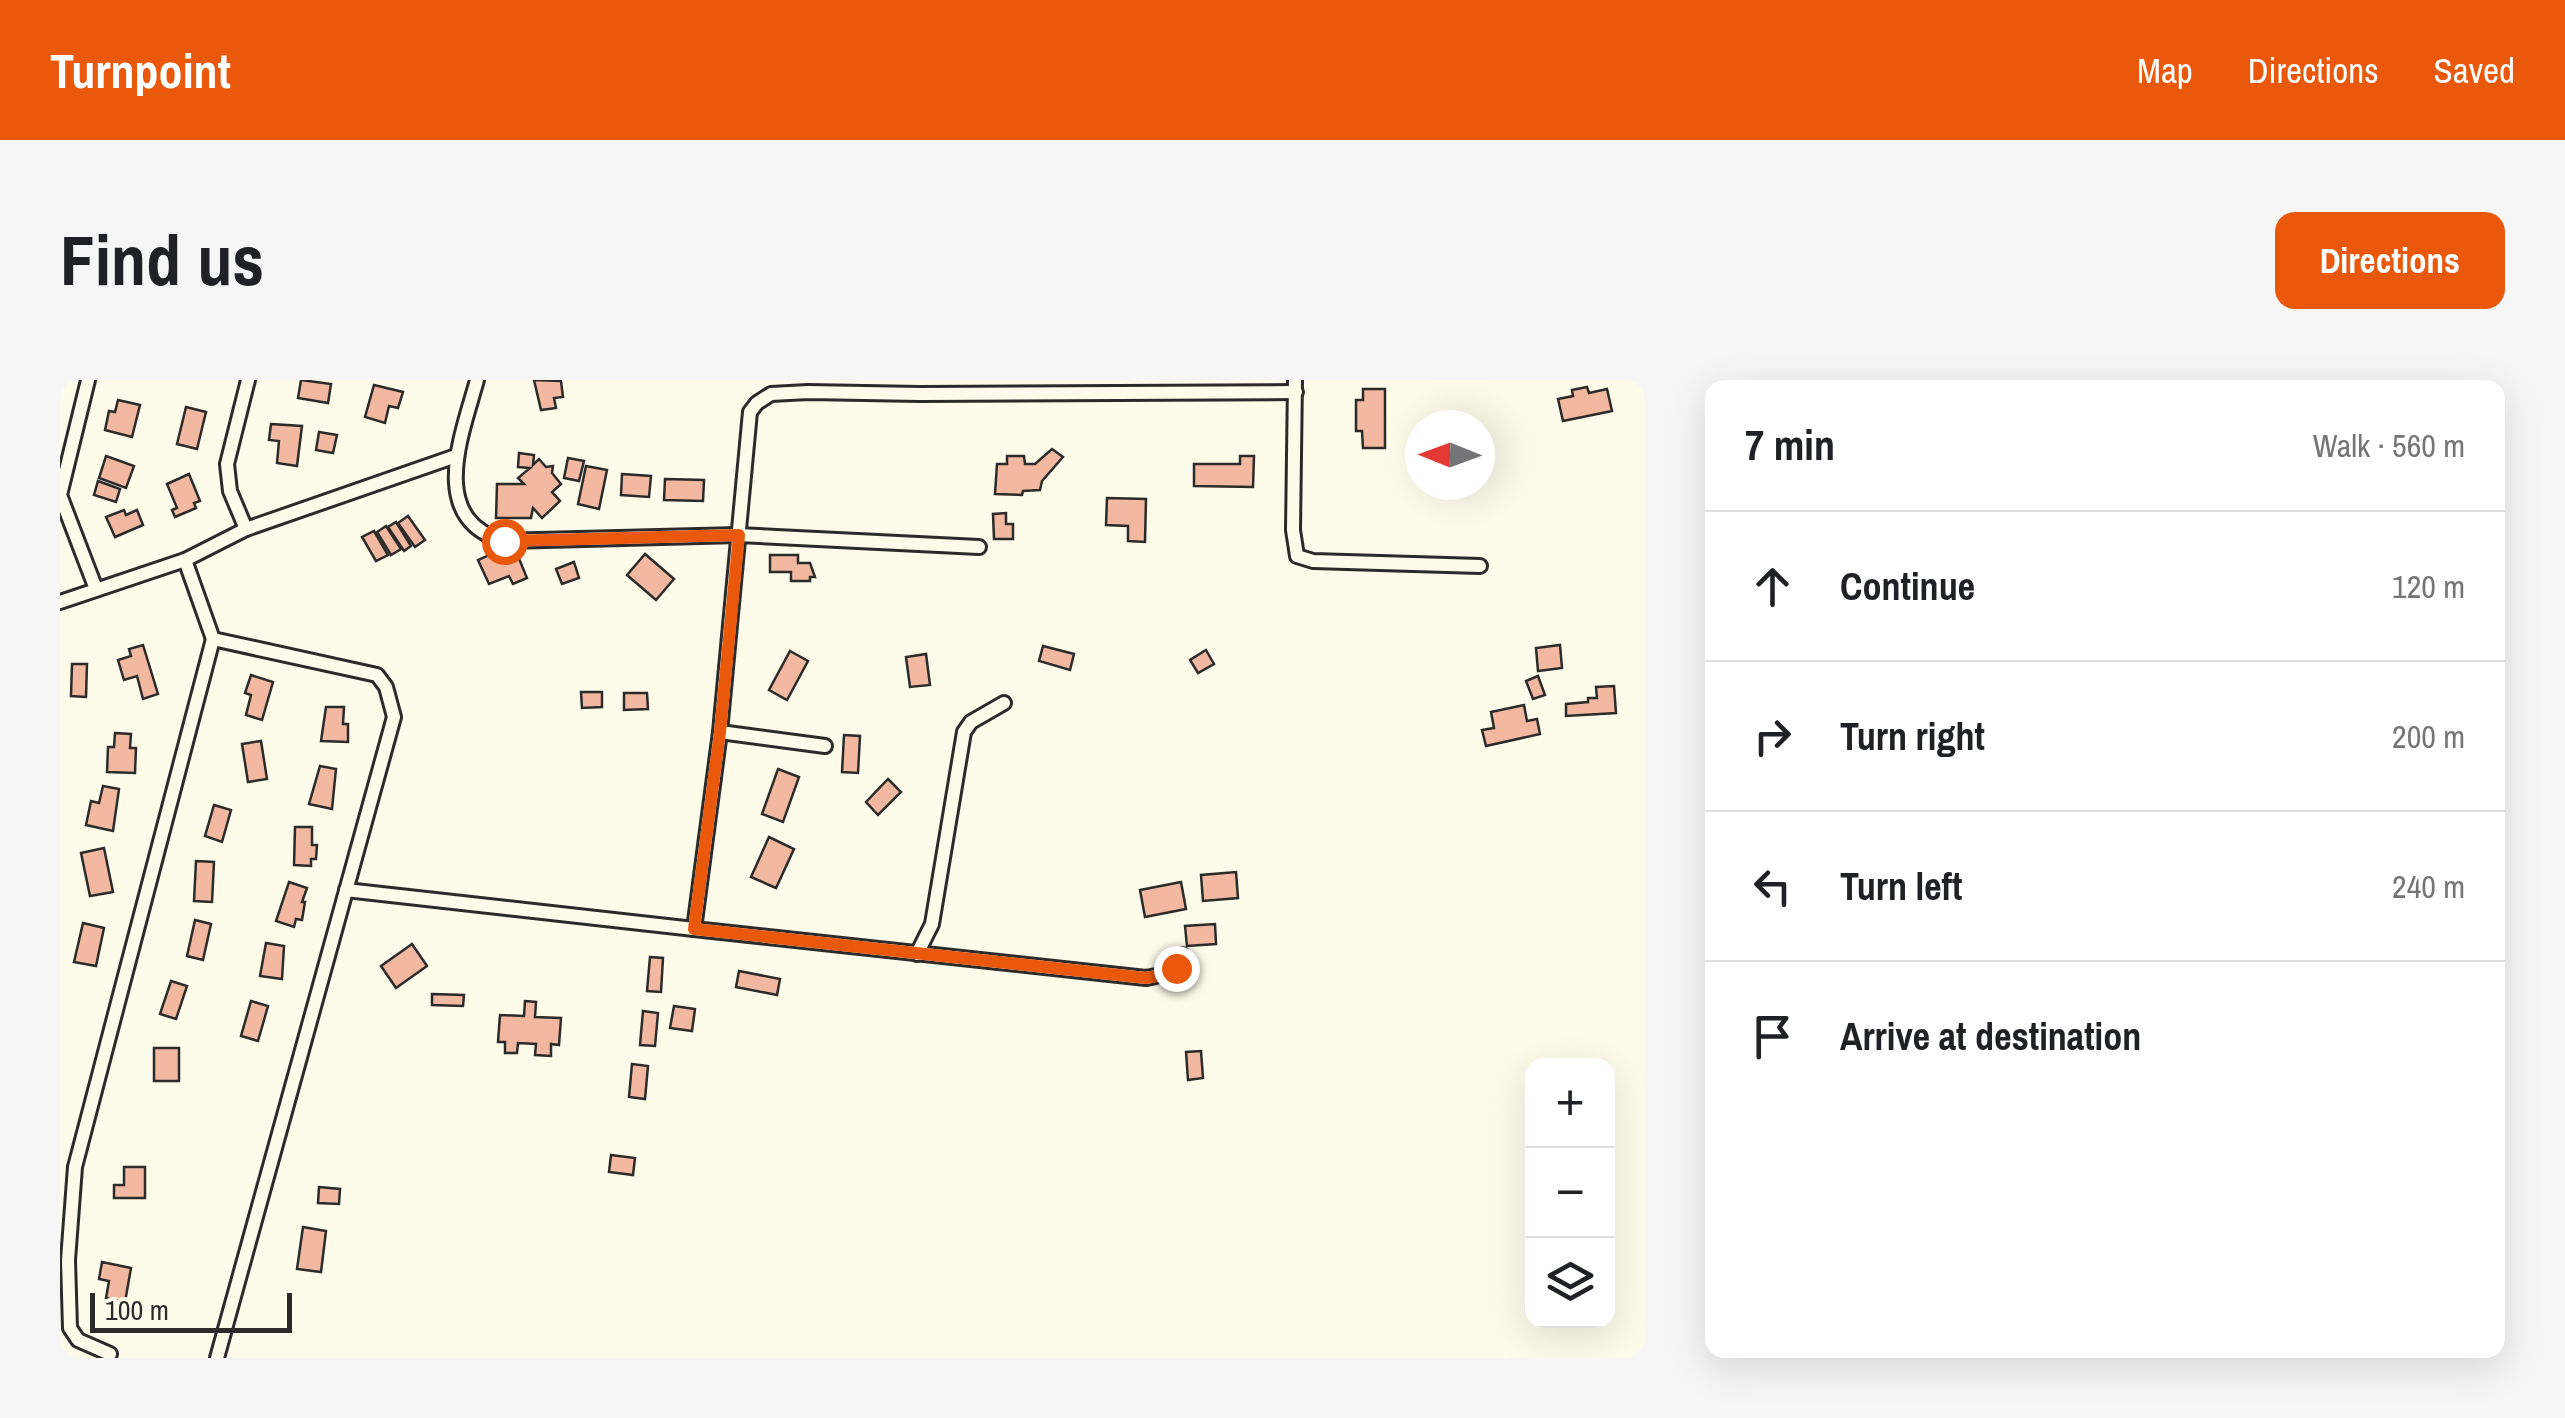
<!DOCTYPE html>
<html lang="en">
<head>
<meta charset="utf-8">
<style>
  :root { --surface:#fff; --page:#f6f6f6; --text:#202124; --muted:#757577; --line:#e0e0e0; --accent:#ea580c }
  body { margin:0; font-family:"Archivo Narrow",sans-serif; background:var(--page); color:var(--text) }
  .controls { position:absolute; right:30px; bottom:30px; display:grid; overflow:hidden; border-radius:20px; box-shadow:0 10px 40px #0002 }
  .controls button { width:90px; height:90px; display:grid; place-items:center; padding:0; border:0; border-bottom:2px solid var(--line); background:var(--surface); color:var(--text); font:50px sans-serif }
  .compass { position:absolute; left:1345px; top:30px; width:90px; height:90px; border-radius:50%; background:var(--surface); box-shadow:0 10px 40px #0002; rotate:271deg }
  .scale { position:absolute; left:30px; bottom:25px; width:202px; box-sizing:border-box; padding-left:10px; border:5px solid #2b2b2b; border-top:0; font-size:28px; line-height:35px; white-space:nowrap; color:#2b2b2b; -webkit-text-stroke:8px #fdfbea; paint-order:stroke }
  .stop { position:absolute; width:30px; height:30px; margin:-22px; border:8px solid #ea580c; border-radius:50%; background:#fff }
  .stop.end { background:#ea580c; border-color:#fff; box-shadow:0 2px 10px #0008 }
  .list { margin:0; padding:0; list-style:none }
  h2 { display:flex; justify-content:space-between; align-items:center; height:130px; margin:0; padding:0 40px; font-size:42px }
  h2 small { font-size:32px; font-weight:400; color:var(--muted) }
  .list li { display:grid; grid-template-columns:65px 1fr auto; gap:30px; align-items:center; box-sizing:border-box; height:150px; padding:0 40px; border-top:2px solid var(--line) }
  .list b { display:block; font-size:38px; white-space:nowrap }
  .list em { font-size:32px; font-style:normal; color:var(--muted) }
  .icon { flex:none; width:55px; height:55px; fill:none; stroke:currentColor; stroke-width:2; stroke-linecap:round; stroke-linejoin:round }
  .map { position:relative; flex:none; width:1585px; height:978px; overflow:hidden; border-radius:20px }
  header { display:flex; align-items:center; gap:60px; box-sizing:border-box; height:140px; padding:0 50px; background:var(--accent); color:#fff }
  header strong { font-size:48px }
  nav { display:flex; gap:55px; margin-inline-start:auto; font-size:35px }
  .intro { display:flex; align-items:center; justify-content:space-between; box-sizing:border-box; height:240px; padding:0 60px }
  h1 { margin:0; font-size:70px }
  .button { padding:25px 45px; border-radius:20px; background:var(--accent); color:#fff; font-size:35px; font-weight:700 }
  main { display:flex; gap:60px; padding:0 60px }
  aside { flex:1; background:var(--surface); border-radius:20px; box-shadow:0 10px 40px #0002 }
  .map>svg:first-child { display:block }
  .building { fill:#f2b8a0; stroke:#2b2b2b; stroke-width:2.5 }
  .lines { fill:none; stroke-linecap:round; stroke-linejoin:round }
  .street-casing { stroke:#2b2b2b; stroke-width:18 }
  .street { stroke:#fdfbea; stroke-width:12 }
  .route { stroke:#ea580c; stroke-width:12 }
</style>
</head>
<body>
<header>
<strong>Turnpoint</strong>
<nav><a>Map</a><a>Directions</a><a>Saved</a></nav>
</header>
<div class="intro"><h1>Find us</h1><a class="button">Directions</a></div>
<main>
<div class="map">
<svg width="1585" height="978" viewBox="0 0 1585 978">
  <rect width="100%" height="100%" fill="#fdfbea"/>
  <!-- building -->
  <g class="building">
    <path d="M241,0L271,4L268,23L238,18Z"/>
    <path d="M474,0L501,1L503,17L494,18L496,28L481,30Z"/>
    <path d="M314,5L343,12L338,28L329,26L325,43L305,37Z"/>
    <path d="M1527,7L1529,13L1547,9L1552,31L1503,41L1498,19L1513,16L1512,10Z"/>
    <path d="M1303,9H1325V68H1303L1302,51H1296V20H1303Z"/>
    <path d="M58,20L80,25L72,57L45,50L49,31L55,32Z"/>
    <path d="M126,27L146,32L137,69L117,64Z"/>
    <path d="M211,44L242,46L237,86L217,83L219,61L209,60Z"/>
    <path d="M259,52L277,55L273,73L256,70Z"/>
    <path d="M992,69L1003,77L982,101L980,110L963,111L962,115L935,114L937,84H947V76H964L965,84H975Z"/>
    <path d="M459,73L474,75L473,85L479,79L486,87L493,86L492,93L501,104L492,112L500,121L482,138L473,128L471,138H436L437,104H464L458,98L470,88L458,87Z"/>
    <path d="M46,76L74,86L66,108L39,98Z"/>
    <path d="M1180,76H1194L1193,107L1134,106V84H1180Z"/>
    <path d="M508,78L524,81L519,101L504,98Z"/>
    <path d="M526,86L547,90L539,129L518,124Z"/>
    <path d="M129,94L140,121L134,123L136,128L115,137L112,130L117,128L107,104Z"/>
    <path d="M562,94L591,96L589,117L561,115Z"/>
    <path d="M605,99L644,100L643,121L604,120Z"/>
    <path d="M38,101L60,109L56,122L34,115Z"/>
    <path d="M1047,118L1086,119L1085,162L1068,161V146L1046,145Z"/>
    <path d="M64,130L66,135L77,130L83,145L55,157L46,137Z"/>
    <path d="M946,133V144H953V159H934L933,134Z"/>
    <path d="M348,136L365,160L355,167L338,143Z"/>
    <path d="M336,142L351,166L344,171L328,147Z"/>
    <path d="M326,146L341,169L331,175L317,152Z"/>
    <path d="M314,151L328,175L316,181L302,157Z"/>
    <path d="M453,164L467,198L453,204L449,196L429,204L418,180Z"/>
    <path d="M585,174L614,199L596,220L567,195Z"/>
    <path d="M710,175H738V183H750L755,197H750V201H731V192H710Z"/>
    <path d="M514,182L519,198L502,204L496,189Z"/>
    <path d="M83,265L98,314L83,319L77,296L64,300L58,280L71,276L69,269Z"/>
    <path d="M1500,265L1502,288L1478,291L1476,268Z"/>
    <path d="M983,266L1014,274L1010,290L979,281Z"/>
    <path d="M1146,270L1154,284L1138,293L1130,280Z"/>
    <path d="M730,271L748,281L727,320L709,310Z"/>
    <path d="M866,274L870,305L850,307L846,277Z"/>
    <path d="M12,284H27L26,317L11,316Z"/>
    <path d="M191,295L213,302L202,340L186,335L191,315L185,313Z"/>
    <path d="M1478,296L1485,315L1473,319L1466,301Z"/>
    <path d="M1554,306L1556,333L1506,336V324L1528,322V318H1537L1536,307Z"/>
    <path d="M521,312H542V327L522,328Z"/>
    <path d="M564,313H587L588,329L564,330Z"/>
    <path d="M1464,325L1467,341L1477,339L1480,354L1426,366L1422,350L1434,348L1431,332Z"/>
    <path d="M266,327H284L283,344H288V362L261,361Z"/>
    <path d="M55,353L71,354L70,368H76L75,393L47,392L48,367H54Z"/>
    <path d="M784,355L800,356L798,393L782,392Z"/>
    <path d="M201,361L207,399L188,402L182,364Z"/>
    <path d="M260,386L276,389L272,429L249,424Z"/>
    <path d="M718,389L739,397L723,442L702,434Z"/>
    <path d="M828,399L841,412L818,435L806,422Z"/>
    <path d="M43,406L59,409L53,451L26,445L31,421L39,423Z"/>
    <path d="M154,425L171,430L162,462L145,456Z"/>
    <path d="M235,447H252V465H257L256,479H251V486L234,485Z"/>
    <path d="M709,457L734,469L716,508L691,497Z"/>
    <path d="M44,468L53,512L30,516L21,473Z"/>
    <path d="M136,481L154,482L152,522L134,521Z"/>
    <path d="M1176,492L1178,518L1143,521L1141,495Z"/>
    <path d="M229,502L247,508L242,522H245L242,540L236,539L234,547L216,541Z"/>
    <path d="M1121,502L1126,529L1085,537L1080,510Z"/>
    <path d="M135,540L151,544L143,580L127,576Z"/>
    <path d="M23,543L44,548L36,586L14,582Z"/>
    <path d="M1155,544L1156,564L1127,566L1125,546Z"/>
    <path d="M206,563L224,566L222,599L200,596Z"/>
    <path d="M352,564L367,586L336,608L321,586Z"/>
    <path d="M590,577L603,578L601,612L587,611Z"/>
    <path d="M679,591L720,599L717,615L676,607Z"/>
    <path d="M111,601L127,606L116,639L100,634Z"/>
    <path d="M372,614L404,615L403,626L372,625Z"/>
    <path d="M191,621L208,626L198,661L181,656Z"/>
    <path d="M465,621L476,622L475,637L501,638L499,665L491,664V676L475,675L476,664L458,663L457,673H445V662H438L440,635L464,636Z"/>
    <path d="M614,626L635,629L632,651L610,648Z"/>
    <path d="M583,631L598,633L595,666L580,665Z"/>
    <rect x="94" y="668" width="25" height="33"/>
    <path d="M1141,671L1143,698L1128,700L1126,672Z"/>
    <path d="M572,684L588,686L585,719L569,717Z"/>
    <path d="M551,775L575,778L573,795L549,792Z"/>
    <path d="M64,787H85V818H54V805H64Z"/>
    <path d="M259,807L280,809L279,824L258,823Z"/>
    <path d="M243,847L266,851L261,892L237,889Z"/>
    <path d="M42,882L71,888L65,922L46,918L49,901L39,899Z"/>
  </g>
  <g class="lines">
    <defs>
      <g id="street">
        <path d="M28,0L0,115L36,209"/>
        <path d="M417,0C402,55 367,138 443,161L679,155L919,167"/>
        <path d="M1235,0L1233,150L1237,176L1253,181L1420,186"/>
        <path d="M186,149L170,111L167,84L188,0"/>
        <path d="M125,180L153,259L317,295L326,307L334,337L157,978"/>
        <path d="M0,222L125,180L186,149L396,76"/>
        <path d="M660,352L765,366"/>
        <path d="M286,510L634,549L660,352L690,32L697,23L711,14L748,12L860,14L1236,12"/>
        <path d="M634,549L1086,598C1104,595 1114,592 1122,575"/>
        <path d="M857,574L872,544L904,352L911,342L944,323"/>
        <path d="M50,974L18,960L10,948L8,880L15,787L153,259"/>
      </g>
    </defs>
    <!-- street casing -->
    <use href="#street" class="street-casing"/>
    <!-- street -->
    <use href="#street" class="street"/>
  </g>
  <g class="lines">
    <!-- route -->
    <path class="route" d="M444,161L679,155L660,352L634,549L1086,598L1102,595L1116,588"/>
  </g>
</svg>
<div class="controls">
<button>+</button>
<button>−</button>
<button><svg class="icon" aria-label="layers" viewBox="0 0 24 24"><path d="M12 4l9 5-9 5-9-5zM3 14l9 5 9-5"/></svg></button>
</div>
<svg class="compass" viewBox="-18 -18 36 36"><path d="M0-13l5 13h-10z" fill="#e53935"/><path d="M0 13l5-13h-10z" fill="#757577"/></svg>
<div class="scale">100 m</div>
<div class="stop" style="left:444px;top:161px"></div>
<div class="stop end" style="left:1116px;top:588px"></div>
</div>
<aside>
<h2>7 min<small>Walk · 560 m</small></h2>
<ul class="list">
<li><svg class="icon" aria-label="ahead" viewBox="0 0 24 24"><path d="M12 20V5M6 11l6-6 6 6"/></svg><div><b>Continue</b></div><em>120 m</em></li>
<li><svg class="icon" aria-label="right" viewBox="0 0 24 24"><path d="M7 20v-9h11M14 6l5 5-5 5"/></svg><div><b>Turn right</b></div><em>200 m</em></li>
<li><svg class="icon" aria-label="left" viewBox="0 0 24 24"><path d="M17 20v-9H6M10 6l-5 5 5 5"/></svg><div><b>Turn left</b></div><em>240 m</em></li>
<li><svg class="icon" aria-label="arrive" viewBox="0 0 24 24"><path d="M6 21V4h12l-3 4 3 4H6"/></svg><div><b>Arrive at destination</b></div></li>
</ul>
</aside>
</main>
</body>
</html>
